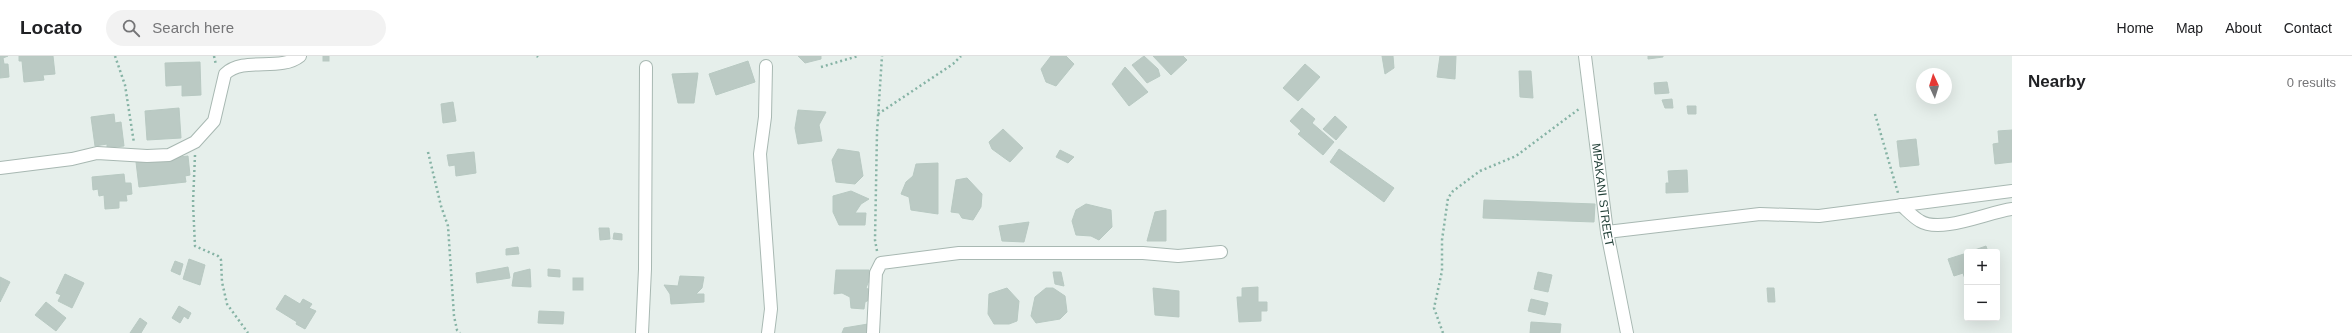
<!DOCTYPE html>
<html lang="en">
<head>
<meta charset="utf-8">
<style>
  :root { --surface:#fff; --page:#f2f2f2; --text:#202124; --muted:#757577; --line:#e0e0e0 }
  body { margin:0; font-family:Helvetica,sans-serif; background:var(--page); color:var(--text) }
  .controls { position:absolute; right:12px; bottom:12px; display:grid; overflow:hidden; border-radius:4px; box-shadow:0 4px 16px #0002 }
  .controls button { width:36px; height:36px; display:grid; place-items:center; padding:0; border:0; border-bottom:1px solid var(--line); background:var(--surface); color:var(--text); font:20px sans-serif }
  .compass { position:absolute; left:1916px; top:12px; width:36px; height:36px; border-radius:50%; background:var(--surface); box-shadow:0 4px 16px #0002; rotate:356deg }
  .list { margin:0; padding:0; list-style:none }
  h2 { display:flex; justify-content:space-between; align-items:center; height:52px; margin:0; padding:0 16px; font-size:17px }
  h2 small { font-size:13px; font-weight:400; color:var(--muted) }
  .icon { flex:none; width:22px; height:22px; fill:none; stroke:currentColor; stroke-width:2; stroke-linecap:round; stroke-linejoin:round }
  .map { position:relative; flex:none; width:2012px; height:277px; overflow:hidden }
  header { display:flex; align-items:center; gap:24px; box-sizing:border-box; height:56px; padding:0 20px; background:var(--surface); border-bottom:1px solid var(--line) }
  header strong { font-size:19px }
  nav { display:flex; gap:22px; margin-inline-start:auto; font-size:14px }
  .search { width:280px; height:36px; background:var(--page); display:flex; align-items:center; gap:10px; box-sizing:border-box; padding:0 14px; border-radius:22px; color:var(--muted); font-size:15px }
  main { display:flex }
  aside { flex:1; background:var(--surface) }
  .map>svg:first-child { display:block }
  .building { fill:#bbcac4; stroke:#b8c9c2 }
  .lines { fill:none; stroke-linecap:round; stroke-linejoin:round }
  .minor-casing { stroke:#a8b8b2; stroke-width:14 }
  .path { stroke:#86b3a5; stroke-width:2.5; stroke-dasharray:2 3; stroke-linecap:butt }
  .minor { stroke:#fff; stroke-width:12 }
  .labels { text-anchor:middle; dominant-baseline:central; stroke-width:3; stroke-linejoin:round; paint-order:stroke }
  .street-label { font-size:12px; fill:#24423a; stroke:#f7fbf9 }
</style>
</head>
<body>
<header>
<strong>Locato</strong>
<div class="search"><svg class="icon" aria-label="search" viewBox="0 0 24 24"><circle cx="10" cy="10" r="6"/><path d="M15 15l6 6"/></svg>Search here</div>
<nav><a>Home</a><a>Map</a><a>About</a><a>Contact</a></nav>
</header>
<main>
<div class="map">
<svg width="2012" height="277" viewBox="0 0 2012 277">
  <rect width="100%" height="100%" fill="#e6efeb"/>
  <!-- building -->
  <g class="building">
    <path d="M0,0H8L3,2L4,8H8L9,21L0,22Z"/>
    <path d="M19,0H53L55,18L43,19L44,24L24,26L22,5H19Z"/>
    <rect x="323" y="0" width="6" height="5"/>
    <path d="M798,0H821V3L805,7Z"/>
    <path d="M1051,0H1066L1074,8L1056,30L1046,26L1041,13Z"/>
    <path d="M1144,0L1158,13L1160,20L1147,27L1132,9Z"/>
    <path d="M1153,0H1183L1187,4L1171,19Z"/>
    <path d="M1382,0H1393L1394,12L1385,18Z"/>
    <path d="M1440,0H1456L1455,23L1437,21Z"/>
    <path d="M1648,0H1663V1L1648,3Z"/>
    <path d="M748,5L755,26L716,39L709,18Z"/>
    <path d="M200,6L201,39L182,40V29L166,30L165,7Z"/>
    <path d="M1305,8L1320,21L1298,45L1283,32Z"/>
    <path d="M1125,11L1148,36L1129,50L1112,28Z"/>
    <path d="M1519,15H1531L1533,42L1520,41Z"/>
    <path d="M698,17L694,47H678L672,18Z"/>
    <path d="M1667,26L1669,37L1655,38L1654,27Z"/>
    <path d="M1672,43L1673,52H1665L1662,44Z"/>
    <path d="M453,46L456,65L443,67L441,48Z"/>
    <path d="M1687,50H1696V58H1688Z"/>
    <path d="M179,52L181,82L147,84L145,55Z"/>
    <path d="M1302,52L1315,63L1312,67L1334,86L1323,99L1298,78L1301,75L1290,65Z"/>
    <path d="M798,54L826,56L819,69L822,85L798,88L795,72Z"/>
    <path d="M114,58L115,67L121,66L124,90L107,92V88L95,90L91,61Z"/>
    <path d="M1335,60L1347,71L1336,84L1323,73Z"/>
    <path d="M1003,73L1023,92L1010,106L992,93L989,86Z"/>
    <path d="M2012,74V106L1995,108L1993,88L1999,87L1998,75Z"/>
    <path d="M1916,83L1919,109L1900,111L1897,85Z"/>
    <path d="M838,93L859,96L863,120L855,128L836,126L832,104Z"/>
    <path d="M1339,93L1394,132L1384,146L1330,106Z"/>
    <path d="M1060,94L1074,101L1068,107L1056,101Z"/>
    <path d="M474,96L476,117L456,120L455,109L449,110L447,99Z"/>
    <path d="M188,100L190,119L185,120L186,126L139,131L136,106Z"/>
    <path d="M938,107V158L911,154L909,141L901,138L906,126L913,120L916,108Z"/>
    <path d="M1687,114L1688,136L1666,137V127H1669L1668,115Z"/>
    <path d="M124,118L125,127H131L132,138L126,139L127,145H119V152L105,153L104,139L99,140L98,133L93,134L92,121Z"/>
    <path d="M967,122L982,138L981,151L973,164L962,162L959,157L951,156L956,124Z"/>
    <path d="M851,135L869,143L861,148L855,157H866L865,169H839L833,156V140Z"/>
    <path d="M1484,144L1595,148L1594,166L1483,162Z"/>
    <path d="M1086,148L1111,154L1112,171L1099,184L1091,180L1076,179L1072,165L1076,154Z"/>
    <path d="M1166,154V185H1147L1155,156Z"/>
    <path d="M1029,166L1024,186L1002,185L999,170Z"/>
    <path d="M599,172H609L610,183L600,184Z"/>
    <path d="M614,177L622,178V184L613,183Z"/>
    <path d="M1986,190L1988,196H1969Z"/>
    <path d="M518,191L519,198L506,199V193Z"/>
    <path d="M1967,197V229L1963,217L1954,220L1948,203Z"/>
    <path d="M189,203L205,209L200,229L183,223Z"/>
    <path d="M175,205L183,208L180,219L171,215Z"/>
    <path d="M508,211L510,222L477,227L476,217Z"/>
    <path d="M530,213L531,231L512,230L514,217Z"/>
    <path d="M548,213L560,214V221L548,220Z"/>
    <path d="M836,214H869L870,222L866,232L870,234L871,243L865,246L864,253L851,252L850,241L842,237L834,238Z"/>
    <path d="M1053,216H1061L1064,230L1055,228Z"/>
    <path d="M1538,216L1552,219L1548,236L1534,233Z"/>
    <path d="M65,218L84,227L72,252L58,245L61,239L56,237Z"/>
    <path d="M680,220L704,221L702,232L696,238H704V246L671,248L670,238L664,229L678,230Z"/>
    <path d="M0,221L10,226L0,246Z"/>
    <rect x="573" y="222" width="10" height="12"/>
    <path d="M1258,231V246H1267V255H1261V265L1239,266L1237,241H1242V232Z"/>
    <path d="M1007,232L1019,245L1017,265L1009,268H994L988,258L989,238Z"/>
    <path d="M1046,232H1053L1065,240L1067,256L1060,263L1036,267L1031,260L1035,241Z"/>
    <path d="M1153,232L1179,235V261L1155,259Z"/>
    <path d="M1767,232H1774L1775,246H1768Z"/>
    <path d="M285,239L300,248L303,243L312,248L309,252L316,255L305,273L296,268L297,266L276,253Z"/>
    <path d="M1531,243L1548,247L1545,259L1528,255Z"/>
    <path d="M46,246L66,262L56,275L35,259Z"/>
    <path d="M179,250L191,257L188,263L184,260L180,267L172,262Z"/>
    <path d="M539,255L564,256L563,268L538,267Z"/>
    <path d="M140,262L147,267L141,277H130Z"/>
    <path d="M1531,266L1561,268L1560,277H1530Z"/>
    <path d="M868,268V277H842L844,272Z"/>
  </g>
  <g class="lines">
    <defs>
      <g id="minor">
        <path id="s1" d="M1585,0L1607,176L1627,277"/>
        <path d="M766,10L765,61L760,98L771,253L768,277"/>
        <path d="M0,112L72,103L97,97L147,100L169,99L195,86L214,65L225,18C244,0 280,16 300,0"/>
        <path d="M1901,149C1907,154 1913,161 1920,165C1941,178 1988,156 2012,153"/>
        <path d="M1607,176L1760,158L1819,160L2012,135"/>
        <path d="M642,277L645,213L646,11"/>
        <path d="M873,277L876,217L881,207L959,197H1143L1178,200L1221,196"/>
      </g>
    </defs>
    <!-- minor casing -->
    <use href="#minor" class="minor-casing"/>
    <!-- path -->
    <g class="path">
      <path d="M115,0L125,29L134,87"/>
      <path d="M214,0L216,9"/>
      <path d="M537,0L538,1"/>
      <path d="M821,11L858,0"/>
      <path d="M878,58L953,8L961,0"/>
      <path d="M1875,58L1898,137"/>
      <path d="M428,96L441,150L448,170L454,260L457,274L460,277"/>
      <path d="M195,99L193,147L195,190L218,200L221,204L222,226L227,248L248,277"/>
      <path d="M877,195L875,184L877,76L882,0"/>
      <path d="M1443,277L1434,252L1442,215V184L1448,142L1453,135L1480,115L1516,100L1579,53"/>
    </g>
    <!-- minor -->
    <use href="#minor" class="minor"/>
  </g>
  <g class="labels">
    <!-- street labels -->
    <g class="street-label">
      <text stroke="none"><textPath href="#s1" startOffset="140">MPAKANI STREET</textPath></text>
    </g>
  </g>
</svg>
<div class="controls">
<button>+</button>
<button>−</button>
</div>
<svg class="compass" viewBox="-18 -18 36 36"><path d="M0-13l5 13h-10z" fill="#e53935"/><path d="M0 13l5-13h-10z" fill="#757577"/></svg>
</div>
<aside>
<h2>Nearby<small>0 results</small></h2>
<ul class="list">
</ul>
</aside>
</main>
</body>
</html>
